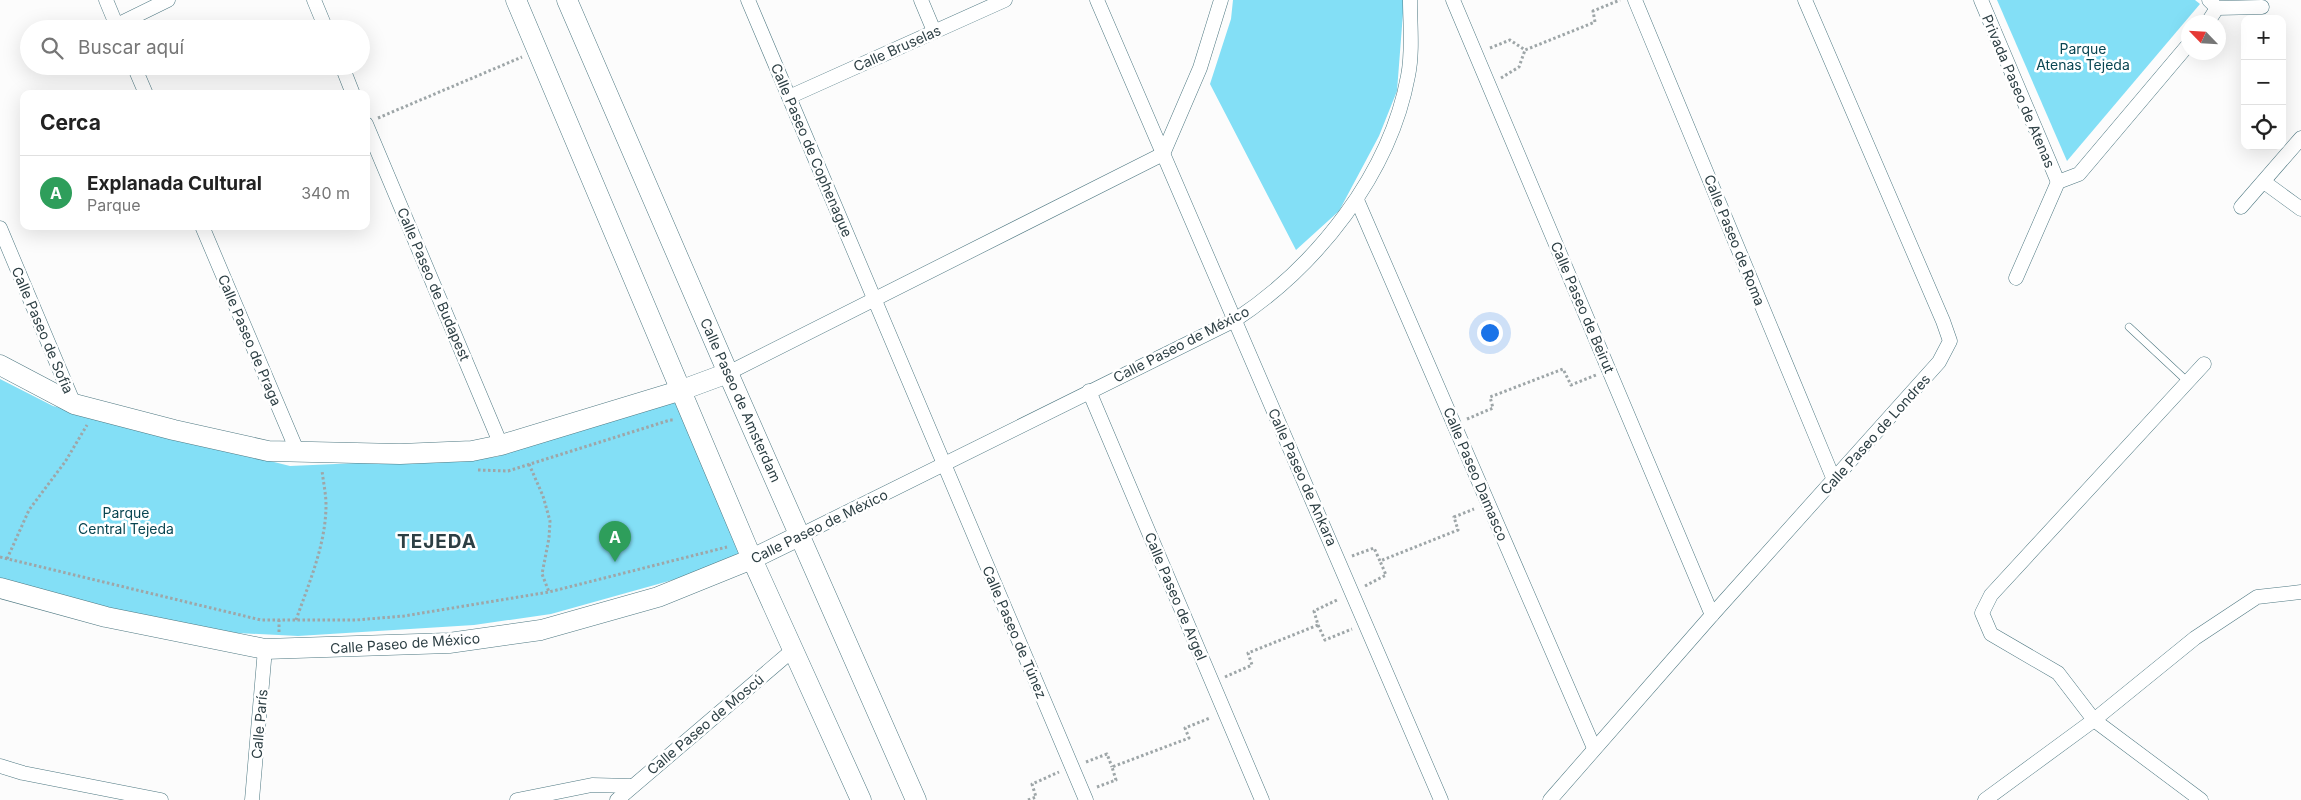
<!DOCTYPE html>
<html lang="es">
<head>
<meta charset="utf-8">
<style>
  :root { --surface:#fff; --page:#f6f6f6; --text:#222; --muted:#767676; --line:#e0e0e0; --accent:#418494 }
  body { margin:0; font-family:Inter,sans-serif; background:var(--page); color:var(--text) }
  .controls { position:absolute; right:15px; top:15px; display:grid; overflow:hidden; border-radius:10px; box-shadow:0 5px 20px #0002 }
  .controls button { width:45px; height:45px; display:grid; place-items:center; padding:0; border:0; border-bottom:1px solid var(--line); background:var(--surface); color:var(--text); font:25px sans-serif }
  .compass { position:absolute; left:2181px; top:15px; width:45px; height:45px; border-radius:50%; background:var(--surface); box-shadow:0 5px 20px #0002; rotate:295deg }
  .you { position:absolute; left:1489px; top:332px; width:18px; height:18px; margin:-12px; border:4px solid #fff; border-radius:50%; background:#1a73e8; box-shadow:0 0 0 8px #1a73e833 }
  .badge { display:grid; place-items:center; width:32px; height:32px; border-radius:50%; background:var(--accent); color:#fff; font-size:16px; font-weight:700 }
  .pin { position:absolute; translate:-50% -41px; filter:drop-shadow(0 1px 2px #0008) }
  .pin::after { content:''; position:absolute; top:26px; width:18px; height:15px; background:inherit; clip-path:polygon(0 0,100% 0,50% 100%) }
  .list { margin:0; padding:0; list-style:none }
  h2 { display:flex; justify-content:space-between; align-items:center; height:65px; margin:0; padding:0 20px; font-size:21px }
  h2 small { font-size:16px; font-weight:400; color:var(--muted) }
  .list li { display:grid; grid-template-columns:32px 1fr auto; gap:15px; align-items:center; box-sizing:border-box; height:75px; padding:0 20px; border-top:1px solid var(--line) }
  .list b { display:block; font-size:19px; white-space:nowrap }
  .list p { margin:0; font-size:16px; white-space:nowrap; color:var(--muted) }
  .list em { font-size:16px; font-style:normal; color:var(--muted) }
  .icon { flex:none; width:28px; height:28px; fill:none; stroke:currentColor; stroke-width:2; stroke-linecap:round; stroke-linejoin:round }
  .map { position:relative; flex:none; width:2301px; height:800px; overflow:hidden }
  .search { position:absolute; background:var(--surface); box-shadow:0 5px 20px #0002; left:20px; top:20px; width:350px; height:55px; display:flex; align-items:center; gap:12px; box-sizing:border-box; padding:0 18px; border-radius:28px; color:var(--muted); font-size:19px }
  .panel { position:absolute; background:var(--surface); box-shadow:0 5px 20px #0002; left:20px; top:90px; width:350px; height:140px; border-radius:10px }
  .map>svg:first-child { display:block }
  .green { fill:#83dff6 }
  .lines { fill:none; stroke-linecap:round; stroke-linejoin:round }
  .service-casing { stroke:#4e7882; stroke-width:8 }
  .minor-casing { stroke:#4e7882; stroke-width:15 }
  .secondary-casing { stroke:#4e7882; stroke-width:21 }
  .path { stroke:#9ea6a8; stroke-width:3; stroke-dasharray:2.5 2.5; stroke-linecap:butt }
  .service { stroke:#fff; stroke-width:7 }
  .minor { stroke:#fff; stroke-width:14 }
  .secondary { stroke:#fff; stroke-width:20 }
  .labels { text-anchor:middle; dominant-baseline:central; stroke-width:5; stroke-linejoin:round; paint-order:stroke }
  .street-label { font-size:14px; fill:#2d3f44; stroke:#fff }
  .park-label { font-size:14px; fill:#094652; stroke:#fff }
  .district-label { font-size:19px; font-weight:bold; letter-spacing:1px; fill:#2d3f44; stroke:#fff }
</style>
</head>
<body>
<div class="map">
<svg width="2301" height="800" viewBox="0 0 2301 800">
  <rect width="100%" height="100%" fill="#fcfcfc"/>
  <!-- green -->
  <g class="green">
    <path d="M1233,0H1404L1397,91L1379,136L1339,211L1296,250L1210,84L1231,19Z"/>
    <path d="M1997,0H2195L2200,4L2067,161Z"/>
    <path d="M0,379L53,406L290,466L496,457L674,398L742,556L694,574L551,614L474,625L298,636L218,632L109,612L0,580Z"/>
  </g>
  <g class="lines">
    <defs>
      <path id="service" d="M2129,327L2188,382"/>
      <g id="minor">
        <path d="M106,0L118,29"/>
        <path d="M314,0L326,29"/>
        <path d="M748,0L1086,800"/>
        <path d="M921,0L934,31"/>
        <path d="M1097,0L1441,800"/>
        <path d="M1453,0L1712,615"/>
        <path d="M1635,0L1834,480"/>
        <path d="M1981,0L2058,182"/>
        <path d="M2209,0L2217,8L2262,7"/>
        <path d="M2208,22L2217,8"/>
        <path d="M117,25L168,0"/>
        <path d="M134,66L146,94"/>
        <path d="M342,66L353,94"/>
        <path d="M789,97L1005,0"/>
        <path d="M366,124L501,445"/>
        <path d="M2264,182L2301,209"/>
        <path d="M1357,200L1594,748"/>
        <path d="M2241,207L2301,138"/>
        <path d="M202,226L298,453"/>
        <path d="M0,228L74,404"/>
        <path d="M2016,278L2058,182L2079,174L2188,45"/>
        <path d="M728,373L1163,154L1200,68L1221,0"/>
        <path d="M1089,391L1262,800"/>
        <path d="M801,535L1235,320C1317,266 1390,174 1408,76C1413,52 1410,24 1410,0"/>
        <path d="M0,766L23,773L161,800"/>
        <path d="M252,800L265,649"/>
        <path d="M517,800L592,785L632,786"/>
        <path d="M617,800L794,649"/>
        <path d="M1550,800L1712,615L1939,362L1950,341L1943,321L1805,0"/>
        <path d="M1985,800L2094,720L2195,638L2257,597L2301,592"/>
        <path d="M2201,800L2094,720L2058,673L1991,634L1982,613L1991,595L2204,364"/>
      </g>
      <g id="secondary">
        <path d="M516,0L752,559L861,800"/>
        <path d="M567,0L728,373L916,800"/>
        <path d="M0,365L74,404L174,430L268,451L400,454L472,451L501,445L682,390L728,373"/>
        <path d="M0,588L106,617L265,649L449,643L541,630L658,597L752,559L801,535"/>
      </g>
    </defs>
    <!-- service casing -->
    <use href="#service" class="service-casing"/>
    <!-- minor casing -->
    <use href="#minor" class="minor-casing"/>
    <!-- secondary casing -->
    <use href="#secondary" class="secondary-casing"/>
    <!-- path -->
    <g class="path">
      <path d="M1490,48L1510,40L1525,50L1595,22L1593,11L1620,0"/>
      <path d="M1501,78L1519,67L1525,50"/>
      <path d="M378,118L522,57"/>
      <path d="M1467,419L1493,408L1490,397L1563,369L1571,385L1596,375"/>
      <path d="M529,464L543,496L550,521L549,538L542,574L549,592"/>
      <path d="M478,470L508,471L670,420H674"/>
      <path d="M1352,556L1374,548L1380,561L1458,530L1454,517L1474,509"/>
      <path d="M0,557L261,620H356L404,616L549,592L727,547"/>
      <path d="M7,559L29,510L65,462L87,425"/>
      <path d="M1365,586L1386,575L1380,561"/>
      <path d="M296,620C309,583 326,544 326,505C326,493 323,481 322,470"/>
      <path d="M1318,625L1325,640L1352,629"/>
      <path d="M279,632V620"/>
      <path d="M1225,677L1252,665L1248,653L1318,625L1314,611L1339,599"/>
      <path d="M1086,762L1107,754L1112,767"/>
      <path d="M1097,787L1116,780L1112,767L1189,738L1185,728L1210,718"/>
      <path d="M1028,800L1036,797L1032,784L1059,772"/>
    </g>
    <!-- service -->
    <use href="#service" class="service"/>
    <!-- minor -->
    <use href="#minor" class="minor"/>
    <!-- secondary -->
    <use href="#secondary" class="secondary"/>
  </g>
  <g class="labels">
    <!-- street labels -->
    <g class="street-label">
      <text transform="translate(897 48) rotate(-24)">Calle Bruselas</text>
      <text transform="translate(2019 91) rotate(67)">Privada Paseo de Atenas</text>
      <text transform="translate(812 150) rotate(67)">Calle Paseo de Cophenague</text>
      <text transform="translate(1735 240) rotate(68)">Calle Paseo de Roma</text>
      <text transform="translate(434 284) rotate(67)">Calle Paseo de Budapest</text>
      <text transform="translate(1583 307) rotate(67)">Calle Paseo de Beirut</text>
      <text transform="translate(43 330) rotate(67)">Calle Paseo de Sofia</text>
      <text transform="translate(250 340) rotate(67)">Calle Paseo de Praga</text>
      <text transform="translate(1181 344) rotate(-27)">Calle Paseo de México</text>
      <text transform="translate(741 400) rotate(66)">Calle Paseo de Amsterdam</text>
      <text transform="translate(1875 434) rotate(-48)">Calle Paseo de Londres</text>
      <text transform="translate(1476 474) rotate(67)">Calle Paseo Damasco</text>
      <text transform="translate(1303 477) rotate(66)">Calle Paseo de Ankara</text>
      <text transform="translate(819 526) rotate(-26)">Calle Paseo de México</text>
      <text transform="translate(1176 596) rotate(67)">Calle Paseo de Argel</text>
      <text transform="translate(1015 632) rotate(67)">Calle Paseo de Túnez</text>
      <text transform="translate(405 643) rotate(-4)">Calle Paseo de México</text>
      <text transform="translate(259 724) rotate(-85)">Calle París</text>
      <text transform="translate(705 724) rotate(-40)">Calle Paseo de Moscú</text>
    </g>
    <!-- park labels -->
    <g class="park-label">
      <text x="2083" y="48">Parque<tspan x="2083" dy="16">Atenas Tejeda</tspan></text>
      <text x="126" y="512">Parque<tspan x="126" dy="16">Central Tejeda</tspan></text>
    </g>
    <!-- district labels -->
    <g class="district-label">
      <text x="437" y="541">TEJEDA</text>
    </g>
  </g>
</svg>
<div class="controls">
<button>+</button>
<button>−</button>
<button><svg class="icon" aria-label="locate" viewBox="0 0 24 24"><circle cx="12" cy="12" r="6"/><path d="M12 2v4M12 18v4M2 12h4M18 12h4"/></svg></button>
</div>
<svg class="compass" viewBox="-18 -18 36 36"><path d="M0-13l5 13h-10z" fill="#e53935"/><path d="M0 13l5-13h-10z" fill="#767676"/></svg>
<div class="you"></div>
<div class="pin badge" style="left:615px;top:562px;background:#2e9e5b">A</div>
<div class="search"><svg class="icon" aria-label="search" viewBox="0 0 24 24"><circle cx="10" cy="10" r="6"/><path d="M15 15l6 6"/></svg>Buscar aquí</div>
<section class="panel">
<h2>Cerca<small></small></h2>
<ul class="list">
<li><span class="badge" style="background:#2e9e5b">A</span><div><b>Explanada Cultural</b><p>Parque</p></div><em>340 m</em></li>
</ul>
</section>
</div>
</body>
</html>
